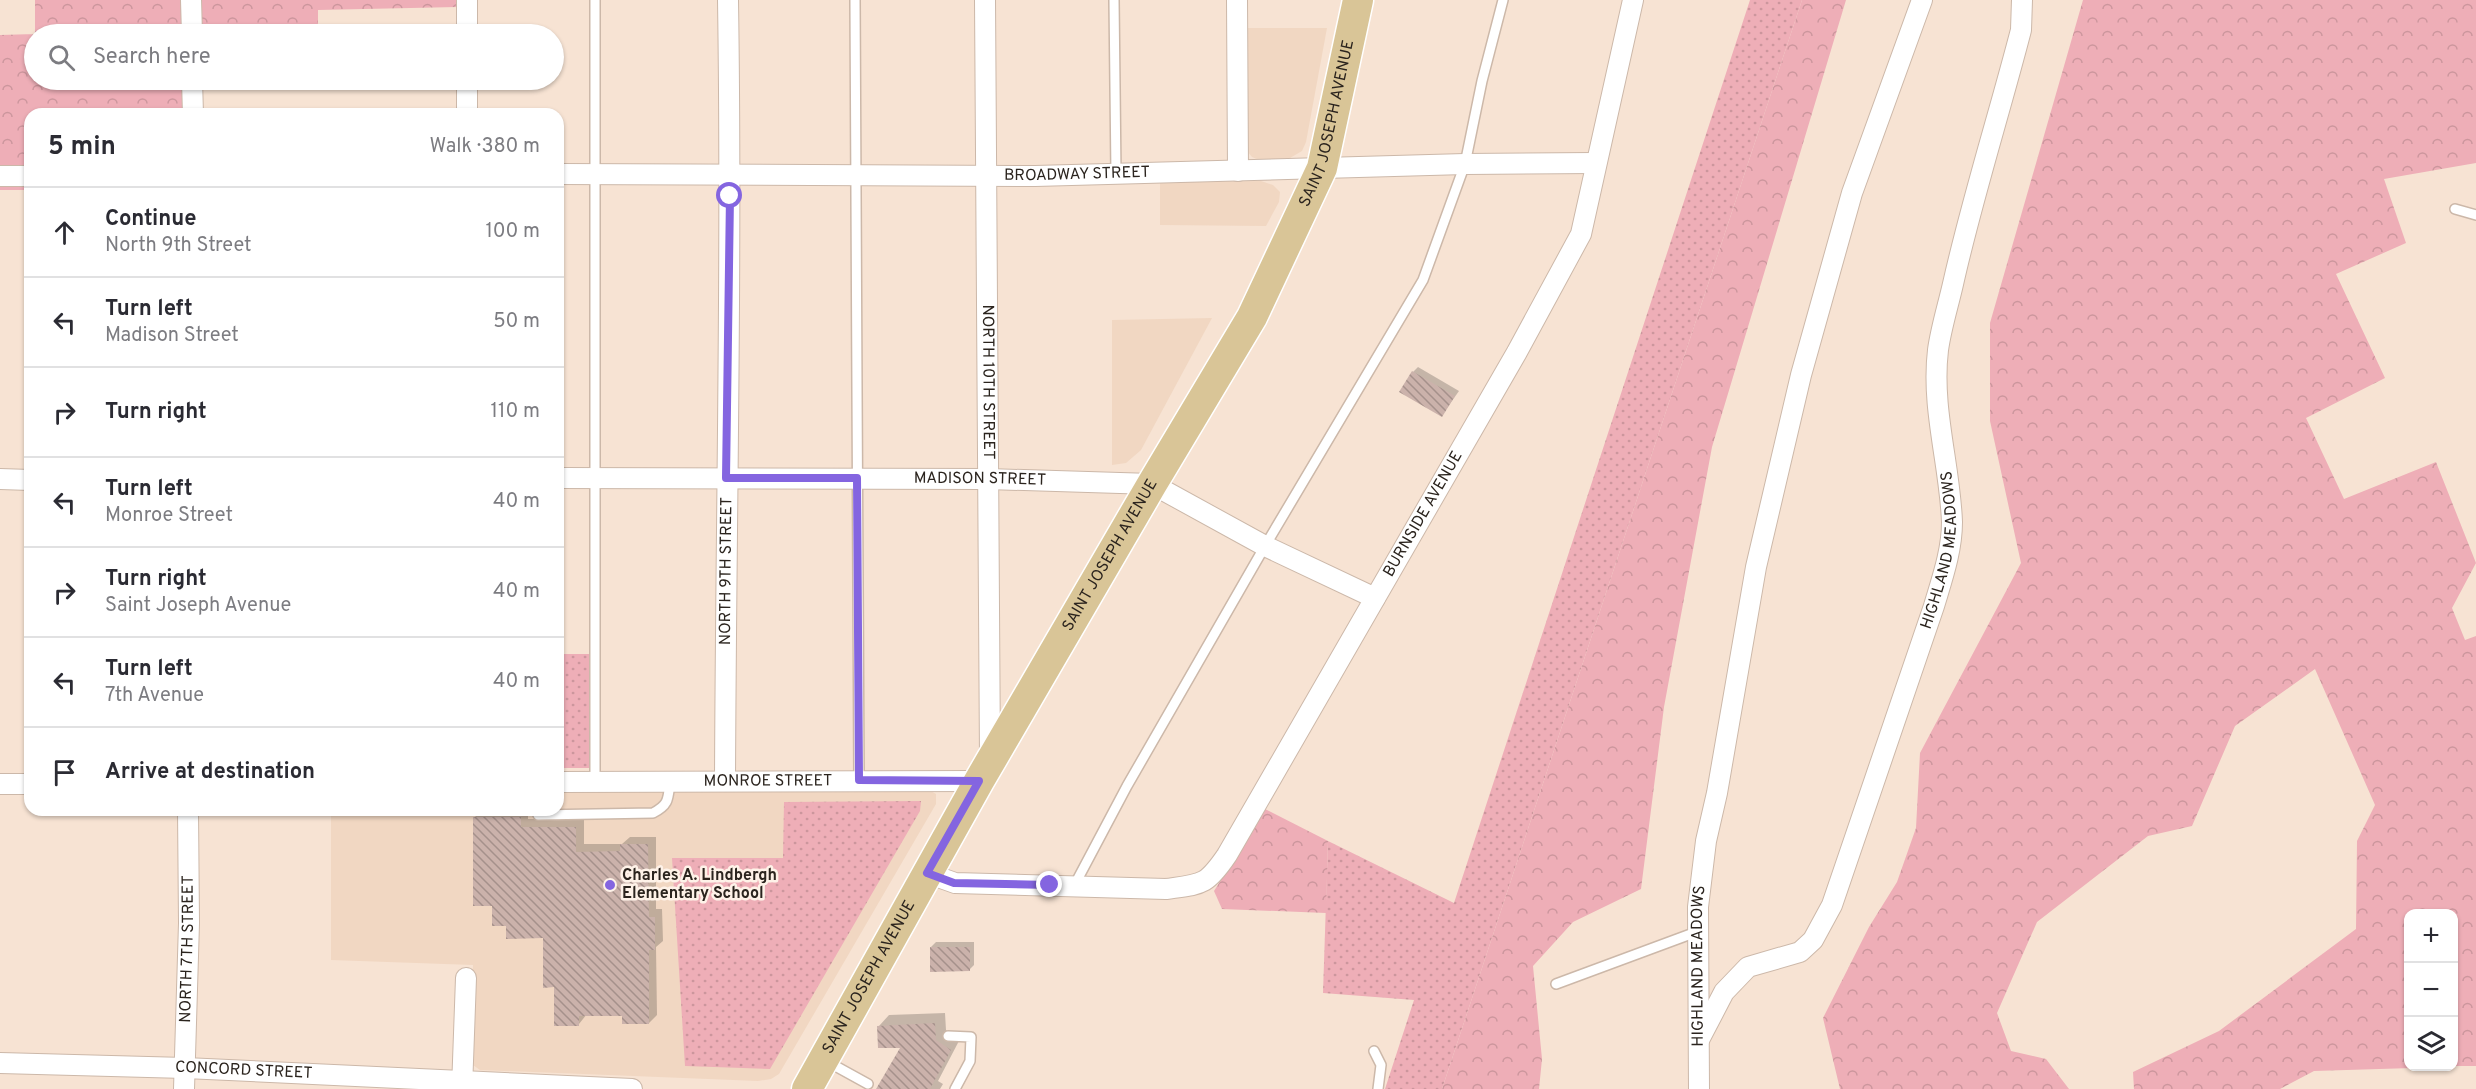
<!DOCTYPE html>
<html lang="en">
<head>
<meta charset="utf-8">
<style>
  :root { --surface:#fff; --page:#f7f7f7; --text:#2b2b33; --muted:#7c7c81; --line:#e1e1e2 }
  body { margin:0; font-family:Overpass,sans-serif; background:var(--page); color:var(--text) }
  .controls { position:absolute; right:18px; bottom:18px; display:grid; overflow:hidden; border-radius:12px; box-shadow:0 2px 4px #0004 }
  .controls button { width:54px; height:54px; display:grid; place-items:center; padding:0; border:0; border-bottom:2px solid var(--line); background:var(--surface); color:var(--text); font:30px sans-serif }
  .stop { position:absolute; width:18px; height:18px; margin:-14px; border:4px solid #8465e0; border-radius:50%; background:#fff }
  .stop.end { background:#8465e0; border-color:#fff; box-shadow:0 2px 6px #0008 }
  .list { margin:0; padding:0; list-style:none }
  h2 { display:flex; justify-content:space-between; align-items:center; height:78px; margin:0; padding:0 24px; font-size:26px }
  h2 small { font-size:20px; font-weight:400; color:var(--muted) }
  .list li { display:grid; grid-template-columns:39px 1fr auto; gap:18px; align-items:center; box-sizing:border-box; height:90px; padding:0 24px; border-top:2px solid var(--line) }
  .list b { display:block; font-size:22px; white-space:nowrap }
  .list p { margin:0; font-size:20px; white-space:nowrap; color:var(--muted) }
  .list em { font-size:20px; font-style:normal; color:var(--muted) }
  .icon { flex:none; width:33px; height:33px; fill:none; stroke:currentColor; stroke-width:2; stroke-linecap:round; stroke-linejoin:round }
  .map { position:relative; flex:none; width:2476px; height:1089px; overflow:hidden }
  .search { position:absolute; background:var(--surface); box-shadow:0 2px 4px #0004; left:24px; top:24px; width:540px; height:66px; display:flex; align-items:center; gap:15px; box-sizing:border-box; padding:0 21px; border-radius:33px; color:var(--muted); font-size:22px }
  .panel { position:absolute; background:var(--surface); box-shadow:0 2px 4px #0004; left:24px; top:108px; width:540px; height:708px; border-radius:18px }
  .map>svg:first-child { display:block }
  .built { fill:#f1d7c2 }
  .green { fill:url(#green-dots) }
  .forest { fill:url(#forest-crowns) }
  .shadow { fill:#0003 }
  .building { fill:url(#building-back-hatch) }
  .lines { fill:none; stroke-linecap:round; stroke-linejoin:round }
  .lane-casing { stroke:#ccb8a9; stroke-width:12 }
  .street-casing { stroke:#ccb8a9; stroke-width:22 }
  .primary-casing { stroke:#fff; stroke-width:33 }
  .lane { stroke:#fff; stroke-width:9 }
  .street { stroke:#fff; stroke-width:20 }
  .primary { stroke:#d9c597; stroke-width:30 }
  .route { stroke:#8465e0; stroke-width:8 }
  .poi-dot { fill:#8465e0; stroke:#fef2e8; stroke-width:2 }
  .labels { text-anchor:middle; dominant-baseline:central; stroke-width:5; stroke-linejoin:round; paint-order:stroke }
  .street-label { font-size:16px; fill:#2b241e; stroke:#fef2e8 }
  .poi-label { font-size:16px; font-weight:bold; fill:#2b241e; stroke:#fef2e8; text-anchor:start }
</style>
</head>
<body>
<div class="map">
<svg width="2476" height="1089" viewBox="0 0 2476 1089">
  <defs>
    <pattern id="green-dots" width="8" height="8" patternUnits="userSpaceOnUse" patternTransform="scale(1.5)"><rect width="8" height="8" fill="#eeaeb7"/><path d="M2 2h.1M6 6h.1" fill="none" stroke="#cc969d" stroke-width="1.8" stroke-linecap="round"/></pattern>
    <pattern id="forest-crowns" width="20" height="18" patternUnits="userSpaceOnUse" patternTransform="scale(1.5)"><rect width="20" height="18" fill="#eeaeb7"/><path d="M2 6a3 3 0 1 1 6 0M12 15a3 3 0 1 1 6 0" fill="none" stroke="#cc969d"/></pattern>
    <pattern id="building-back-hatch" width="6" height="6" patternUnits="userSpaceOnUse" patternTransform="scale(1.5)"><rect width="6" height="6" fill="#cbb2ab"/><path d="M-1 5l2 2M0 0l6 6M5-1l2 2" fill="none" stroke="#a5918b"/></pattern>
  </defs>
  <rect width="100%" height="100%" fill="#f7e3d3"/>
  <!-- built -->
  <g class="built">
    <path d="M1247,28H1327L1306,142L1302,151L1290,158L1259,160L1252,157L1247,151Z"/>
    <path d="M1261,181L1273,185L1280,192L1279,202L1266,226L1160,225V182Z"/>
    <path d="M1212,318L1141,450L1126,463L1112,465V320Z"/>
    <path d="M929,790L936,794V804L779,1074L771,1079L758,1081L480,1070L473,1065L470,1055L473,965L331,960V810H558V792Z"/>
  </g>
  <!-- green -->
  <g class="green">
    <path d="M1750,0H1802L1442,1089H1385L1414,1000L1323,993L1328,841L1454,903Z"/>
    <path d="M558,654H589L591,768H558Z"/>
    <path d="M921,801L920,811L770,1069L685,1066L672,858H783L784,802Z"/>
  </g>
  <!-- forest -->
  <g class="forest">
    <path d="M35,0H466L457,7L318,10V34H34V80H198L199,114H30V190H0V35L35,34Z"/>
    <path d="M1802,0H1846L1712,447L1664,707L1641,889L1573,922L1533,966L1542,1059L1539,1089H1442Z"/>
    <path d="M2083,0H2476V163L2384,179L2406,243L2336,274L2385,378L2306,418L2344,499L2436,462L2476,563L2452,608L2465,640L2476,636V1066H2454V914H2408V1066L2445,1067L2314,1071L2280,1089H2134L2133,1072L2219,1031L2356,929L2357,841L2375,805L2315,669L2235,726L2192,826L2148,836L2037,922L1997,1013L2011,1051L2046,1059L2069,1089H1840L1823,1018L1869,927L1897,882L1916,828L1920,753L2021,563L1990,421V323Z"/>
    <path d="M1265,809L1328,841L1326,913L1222,909L1214,891Z"/>
  </g>
  <!-- shadow -->
  <g class="shadow">
    <path d="M1418,367L1459,391L1442,415L1413,372Z"/>
    <path d="M482,810H528V819H584V844H622L630,837H656V909H662L663,941L656,947L657,1015L649,1023L624,1014H587L579,1024L555,986L544,937L508,924L493,904L474,818Z"/>
    <path d="M936,942H974V965L969,970L931,947Z"/>
    <path d="M945,1013L946,1030L960,1039L938,1081L943,1084L940,1089H878L902,1046L879,1026L889,1015Z"/>
  </g>
  <!-- building -->
  <g class="building">
    <path d="M1412,371L1455,396L1442,417L1399,392Z"/>
    <path d="M473,817H521V827H576V852L620,851V844H648L649,917H655V950H649V1024H622V1016H579V1026H554V987L543,988V938L506,939V926H492V906H473Z"/>
    <path d="M930,947H970V971L930,972Z"/>
    <path d="M935,1023L936,1040L951,1050L930,1089H876L900,1048H878L877,1026Z"/>
  </g>
  <g class="lines">
    <defs>
      <g id="lane">
        <path d="M855,0L859,780"/>
        <path d="M1114,0L1116,174"/>
        <path d="M2455,209L2476,215"/>
        <path d="M595,781V0"/>
        <path d="M538,815L653,813C669,805 668,799 670,782"/>
        <path d="M1074,886L1127,786L1265,546L1423,280L1465,164L1482,81L1503,0"/>
        <path d="M1556,984L1699,931"/>
        <path d="M948,1036L971,1037L970,1061L955,1089"/>
        <path d="M1374,1051L1381,1065L1378,1089"/>
        <path d="M828,1062L868,1084"/>
      </g>
      <g id="street">
        <path d="M191,0L192,34"/>
        <path id="s1" d="M985,0L990,759"/>
        <path d="M1237,0L1238,171"/>
        <path d="M467,34V0"/>
        <path d="M192,80L193,114"/>
        <path d="M467,114V80"/>
        <path id="s2" d="M558,174L1035,176L1465,164L1596,163"/>
        <path d="M0,176H30"/>
        <path id="s3" d="M558,478L988,479L1152,484L1265,546L1375,598"/>
        <path d="M0,479L30,480"/>
        <path id="s4" d="M725,781C726,521 732,260 728,0"/>
        <path id="s5" d="M558,782L979,781"/>
        <path d="M0,784H30"/>
        <path id="s6" d="M927,873L955,883L1166,889C1202,884 1206,886 1227,855L1517,352L1581,234L1633,0"/>
        <path id="s7" d="M1699,1040L1724,992L1748,967L1800,952L1813,940L1832,905L1934,606C1942,579 1952,551 1952,522C1950,465 1931,408 1938,350C1941,328 1948,306 1953,284C1972,199 1999,115 2021,30L2022,0"/>
        <path id="s8" d="M0,1063L185,1068L632,1089"/>
        <path id="s9" d="M184,1089L189,923L188,810"/>
        <path d="M462,1089L466,978"/>
        <path id="s10" d="M1699,1089L1698,907L1706,841L1717,793L1756,567L1801,375L1852,193L1922,0"/>
      </g>
      <g id="primary">
        <path id="s11" d="M807,1089L979,781L1152,484L1252,317L1322,168L1358,0"/>
      </g>
    </defs>
    <!-- lane casing -->
    <use href="#lane" class="lane-casing"/>
    <!-- street casing -->
    <use href="#street" class="street-casing"/>
    <!-- primary casing -->
    <use href="#primary" class="primary-casing"/>
    <!-- lane -->
    <use href="#lane" class="lane"/>
    <!-- street -->
    <use href="#street" class="street"/>
    <!-- primary -->
    <use href="#primary" class="primary"/>
  </g>
  <g class="lines">
    <!-- route -->
    <path class="route" d="M730,196L726,478H857L859,780L979,781L927,873L954,883L1050,885"/>
  </g>
  <!-- markers -->
  <circle class="poi-dot" cx="610" cy="885" r="6"/>
  <g class="labels">
    <!-- street labels -->
    <g class="street-label">
      <text stroke="none"><textPath href="#s11" startOffset="1100">SAINT JOSEPH AVENUE</textPath></text>
      <text stroke="none"><textPath href="#s2" startOffset="519">BROADWAY STREET</textPath></text>
      <text stroke="none"><textPath href="#s1" startOffset="382">NORTH 10TH STREET</textPath></text>
      <text stroke="none"><textPath href="#s3" startOffset="422">MADISON STREET</textPath></text>
      <text stroke="none"><textPath href="#s6" startOffset="708">BURNSIDE AVENUE</textPath></text>
      <text stroke="none"><textPath href="#s7" startOffset="573">HIGHLAND MEADOWS</textPath></text>
      <text stroke="none"><textPath href="#s11" startOffset="614">SAINT JOSEPH AVENUE</textPath></text>
      <text stroke="none"><textPath href="#s4" startOffset="210">NORTH 9TH STREET</textPath></text>
      <text stroke="none"><textPath href="#s5" startOffset="210">MONROE STREET</textPath></text>
      <text stroke="none"><textPath href="#s9" startOffset="140">NORTH 7TH STREET</textPath></text>
      <text stroke="none"><textPath href="#s10" startOffset="123">HIGHLAND MEADOWS</textPath></text>
      <text stroke="none"><textPath href="#s11" startOffset="128">SAINT JOSEPH AVENUE</textPath></text>
      <text stroke="none"><textPath href="#s8" startOffset="244">CONCORD STREET</textPath></text>
    </g>
    <!-- poi labels -->
    <g class="poi-label">
      <text x="622" y="876">Charles A. Lindbergh<tspan x="622" dy="18">Elementary School</tspan></text>
    </g>
  </g>
</svg>
<div class="controls">
<button>+</button>
<button>−</button>
<button><svg class="icon" aria-label="layers" viewBox="0 0 24 24"><path d="M12 4l9 5-9 5-9-5zM3 14l9 5 9-5"/></svg></button>
</div>
<div class="stop" style="left:730px;top:196px"></div>
<div class="stop end" style="left:1050px;top:885px"></div>
<div class="search"><svg class="icon" aria-label="search" viewBox="0 0 24 24"><circle cx="10" cy="10" r="6"/><path d="M15 15l6 6"/></svg>Search here</div>
<section class="panel">
<h2>5 min<small>Walk · 380 m</small></h2>
<ul class="list">
<li><svg class="icon" aria-label="ahead" viewBox="0 0 24 24"><path d="M12 20V5M6 11l6-6 6 6"/></svg><div><b>Continue</b><p>North 9th Street</p></div><em>100 m</em></li>
<li><svg class="icon" aria-label="left" viewBox="0 0 24 24"><path d="M17 20v-9H6M10 6l-5 5 5 5"/></svg><div><b>Turn left</b><p>Madison Street</p></div><em>50 m</em></li>
<li><svg class="icon" aria-label="right" viewBox="0 0 24 24"><path d="M7 20v-9h11M14 6l5 5-5 5"/></svg><div><b>Turn right</b></div><em>110 m</em></li>
<li><svg class="icon" aria-label="left" viewBox="0 0 24 24"><path d="M17 20v-9H6M10 6l-5 5 5 5"/></svg><div><b>Turn left</b><p>Monroe Street</p></div><em>40 m</em></li>
<li><svg class="icon" aria-label="right" viewBox="0 0 24 24"><path d="M7 20v-9h11M14 6l5 5-5 5"/></svg><div><b>Turn right</b><p>Saint Joseph Avenue</p></div><em>40 m</em></li>
<li><svg class="icon" aria-label="left" viewBox="0 0 24 24"><path d="M17 20v-9H6M10 6l-5 5 5 5"/></svg><div><b>Turn left</b><p>7th Avenue</p></div><em>40 m</em></li>
<li><svg class="icon" aria-label="arrive" viewBox="0 0 24 24"><path d="M6 21V4h12l-3 4 3 4H6"/></svg><div><b>Arrive at destination</b></div></li>
</ul>
</section>
</div>
</body>
</html>
